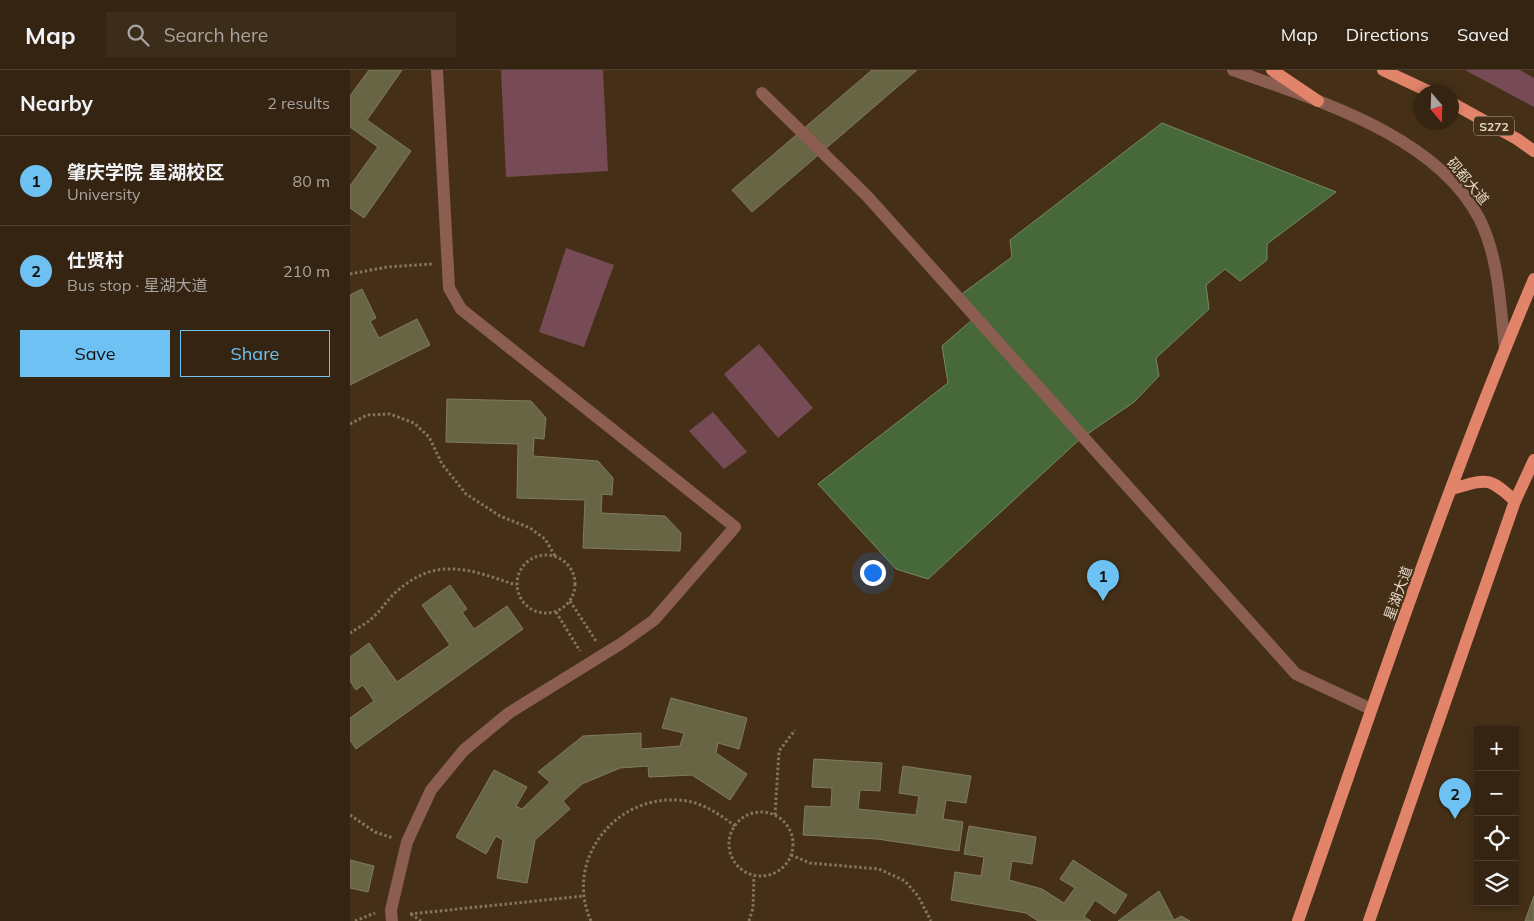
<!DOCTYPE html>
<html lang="en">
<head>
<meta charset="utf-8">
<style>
  :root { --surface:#342411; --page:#3c2c1a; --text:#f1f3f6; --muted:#a9a49f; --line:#4e4131; --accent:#6ec2f3 }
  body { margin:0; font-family:Mulish,"Noto Sans SC",sans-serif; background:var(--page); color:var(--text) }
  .controls { position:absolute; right:15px; bottom:15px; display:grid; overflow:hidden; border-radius:0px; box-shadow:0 2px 8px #0003 }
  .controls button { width:45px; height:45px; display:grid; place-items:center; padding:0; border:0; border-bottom:1px solid var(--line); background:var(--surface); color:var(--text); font:25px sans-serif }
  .compass { position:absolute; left:1064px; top:15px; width:45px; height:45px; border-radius:50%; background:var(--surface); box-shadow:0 2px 8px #0003; rotate:161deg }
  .you { position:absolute; left:522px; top:502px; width:18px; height:18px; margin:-12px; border:4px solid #fff; border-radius:50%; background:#1a73e8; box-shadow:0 0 0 8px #1a73e833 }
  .badge { display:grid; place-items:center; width:32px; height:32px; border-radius:50%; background:var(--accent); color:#111; font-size:16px; font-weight:700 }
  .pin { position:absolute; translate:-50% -41px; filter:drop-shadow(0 1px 2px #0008) }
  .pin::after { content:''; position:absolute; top:26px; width:18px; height:15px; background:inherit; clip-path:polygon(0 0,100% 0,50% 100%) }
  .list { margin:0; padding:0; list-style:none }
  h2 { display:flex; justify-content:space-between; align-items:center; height:65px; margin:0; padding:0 20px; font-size:21px }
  h2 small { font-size:16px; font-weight:400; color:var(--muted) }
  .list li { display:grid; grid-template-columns:32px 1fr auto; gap:15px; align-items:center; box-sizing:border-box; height:90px; padding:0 20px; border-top:1px solid var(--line) }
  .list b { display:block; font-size:19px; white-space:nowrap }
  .list p { margin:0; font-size:16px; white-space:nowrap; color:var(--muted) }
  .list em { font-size:16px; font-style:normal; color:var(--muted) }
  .actions { display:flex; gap:10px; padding:15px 20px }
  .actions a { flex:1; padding:11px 0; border:1px solid var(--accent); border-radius:0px; text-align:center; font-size:18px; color:var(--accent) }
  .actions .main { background:var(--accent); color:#111 }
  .icon { flex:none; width:28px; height:28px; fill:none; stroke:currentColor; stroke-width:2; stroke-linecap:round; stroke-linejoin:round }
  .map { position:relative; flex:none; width:1184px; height:851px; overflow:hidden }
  header { display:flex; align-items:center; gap:30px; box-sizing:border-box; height:70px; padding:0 25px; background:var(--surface); border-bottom:1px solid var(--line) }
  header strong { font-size:24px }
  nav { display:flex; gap:28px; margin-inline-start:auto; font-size:18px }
  .search { width:350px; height:45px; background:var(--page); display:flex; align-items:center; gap:12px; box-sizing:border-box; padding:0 18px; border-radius:0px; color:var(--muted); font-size:19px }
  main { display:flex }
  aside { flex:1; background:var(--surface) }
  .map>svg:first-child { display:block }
  .green { fill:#774b56 }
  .water { fill:#476838; stroke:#768a64 }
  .building { fill:#686544; stroke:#807d5b }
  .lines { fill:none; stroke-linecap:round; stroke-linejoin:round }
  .path { stroke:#86745f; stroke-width:3; stroke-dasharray:2.5 2.5; stroke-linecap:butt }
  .minor { stroke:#8c5e51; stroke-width:12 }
  .major { stroke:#e1846a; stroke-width:12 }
  .labels { text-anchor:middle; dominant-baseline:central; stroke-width:4.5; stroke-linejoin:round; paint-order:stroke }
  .shield { fill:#453017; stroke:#b5a694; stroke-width:1 }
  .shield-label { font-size:12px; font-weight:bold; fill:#e5d8ca }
  .street-label { font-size:14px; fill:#e5d8ca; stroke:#453017 }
</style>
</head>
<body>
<header>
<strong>Map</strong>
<div class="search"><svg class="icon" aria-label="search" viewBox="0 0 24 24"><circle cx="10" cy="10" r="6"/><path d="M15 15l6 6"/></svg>Search here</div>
<nav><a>Map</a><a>Directions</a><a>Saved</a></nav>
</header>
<main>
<aside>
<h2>Nearby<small>2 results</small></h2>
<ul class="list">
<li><span class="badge">1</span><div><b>肇庆学院 星湖校区</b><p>University</p></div><em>80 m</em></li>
<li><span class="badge">2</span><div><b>仕贤村</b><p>Bus stop · 星湖大道</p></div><em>210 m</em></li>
</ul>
<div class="actions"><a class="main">Save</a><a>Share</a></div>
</aside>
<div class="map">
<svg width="1184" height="851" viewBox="0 0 1184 851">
  <rect width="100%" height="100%" fill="#453017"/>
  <!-- green -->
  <g class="green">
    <path d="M151,0H253L258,101L156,107Z"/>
    <path d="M1115,0H1170L1184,8V37Z"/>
    <path d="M216,178L264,195L234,277L189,262Z"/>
    <path d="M409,274L463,338L428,368L374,304Z"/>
    <path d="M363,342L397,382L374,399L339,361Z"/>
  </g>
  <!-- water -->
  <path class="water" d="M812,53L986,122L917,174V190L890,211L875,199L856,215L859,239L806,288L809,306L784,332L730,369L578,509L546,499L468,414L598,313L592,276L623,249L605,229L662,187L660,170Z"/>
  <!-- building -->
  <g class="building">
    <path d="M19,0H52L17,50L61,81L14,148L0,138V116L28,77L0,57V26Z"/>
    <path d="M522,0H567L402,142L382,120Z"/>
    <path d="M12,219L26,248L20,251L29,268L67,249L80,275L0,315V225Z"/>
    <path d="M97,329L181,331L196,348L194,369L184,368L183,386L248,391L263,408L262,425L252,424L251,443L315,446L331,463L330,481L233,478L235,430L167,428L168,374L96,372Z"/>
    <path d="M100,515L117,539L112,542L124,559L157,536L173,559L6,679L0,670V648L24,631L13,615L6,620L0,611V587L19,573L47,612L100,575L72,535Z"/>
    <path d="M321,628L397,648L389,679L368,673L366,683L397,704L380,730L342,705L299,707L298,696L270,698L232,714L213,731L220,739L185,770L177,813L147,808L153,770L146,766L136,784L106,767L144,700L177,717L166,736L172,739L200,712L188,702L233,666L291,663V679L330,676L334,663L312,658Z"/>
    <path d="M464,689L532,693L530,721L510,720L508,739L566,745L569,726L549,723L553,696L621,706L616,733L596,730L593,749L613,752L609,781L527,769L453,765L455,736L481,737L482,718L462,717Z"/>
    <path d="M619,756L686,767L682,794L662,791L659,810L692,819L714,833L725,818L710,809L723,790L777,825L765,844L745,830L734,847L741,851H688L676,843L601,830L605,802L631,806L634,787L614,784Z"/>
    <path d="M0,790L24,796L18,822L0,818Z"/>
    <path d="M809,821L824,850L831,846L840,851H768Z"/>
    <path d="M1184,826V851H1175Z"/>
  </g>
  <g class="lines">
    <!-- path -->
    <g class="path">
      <path d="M0,204L37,197L82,194"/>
      <path d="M0,354L17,345L40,344L64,353L79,367L92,394L116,424L150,446L180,458L195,469L205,486"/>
      <circle cx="196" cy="514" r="29"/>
      <path d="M220,531L246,571"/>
      <path d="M206,542L230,581"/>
      <path d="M0,563C6,559 14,555 20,550C30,542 37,530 46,522C87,485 121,500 166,515"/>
      <circle cx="411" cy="774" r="32"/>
      <path d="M0,745L25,762L43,768"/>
      <path d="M425,745L429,681L445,660"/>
      <path d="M441,785L460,793L529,799L555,811L568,826L581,851"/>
      <path d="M60,844L234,826"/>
      <path d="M61,844L71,851"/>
      <path d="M5,851L25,843"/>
      <path d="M241,851C214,792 263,727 326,730C349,730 368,743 385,756"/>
      <path d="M399,851L403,838L404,806"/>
    </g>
    <!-- minor -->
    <g class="minor">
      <path d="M883,0C965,30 1085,64 1129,148C1149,187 1150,235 1155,278"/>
      <path d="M412,23L517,126L946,604L1021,639"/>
      <path d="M42,851L41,840L57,772L81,720L114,680L159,643L272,573L304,550L385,457L111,239L99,218L87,0"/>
    </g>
    <!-- major -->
    <g class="major">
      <path d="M922,0L968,31"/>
      <path d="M1033,0L1080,22"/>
      <path d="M1102,33L1167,69L1184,81"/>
      <path d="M1102,419C1137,409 1138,406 1165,431"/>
      <path d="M948,851C1023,636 1095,419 1184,209"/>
      <path d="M1019,851L1165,431L1184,390"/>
    </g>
  </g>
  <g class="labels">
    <!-- shield labels -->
    <rect class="shield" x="1124" y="46.5" width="40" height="19" rx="4"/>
    <g class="shield-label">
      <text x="1144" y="56">S272</text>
    </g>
    <!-- street labels -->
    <g class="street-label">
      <text transform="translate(1118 111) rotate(50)">砚都大道</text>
      <text transform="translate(1048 523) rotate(-70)">星湖大道</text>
    </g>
  </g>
</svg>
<div class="controls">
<button>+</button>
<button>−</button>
<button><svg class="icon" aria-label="locate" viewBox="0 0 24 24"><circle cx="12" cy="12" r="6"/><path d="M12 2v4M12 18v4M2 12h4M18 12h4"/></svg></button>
<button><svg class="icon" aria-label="layers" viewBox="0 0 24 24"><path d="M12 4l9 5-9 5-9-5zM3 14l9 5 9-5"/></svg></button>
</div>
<svg class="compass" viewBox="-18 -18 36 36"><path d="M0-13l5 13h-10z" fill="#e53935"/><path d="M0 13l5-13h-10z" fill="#a9a49f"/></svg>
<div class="you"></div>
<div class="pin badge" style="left:753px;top:531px">1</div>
<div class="pin badge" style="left:1105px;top:749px">2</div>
</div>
</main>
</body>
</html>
